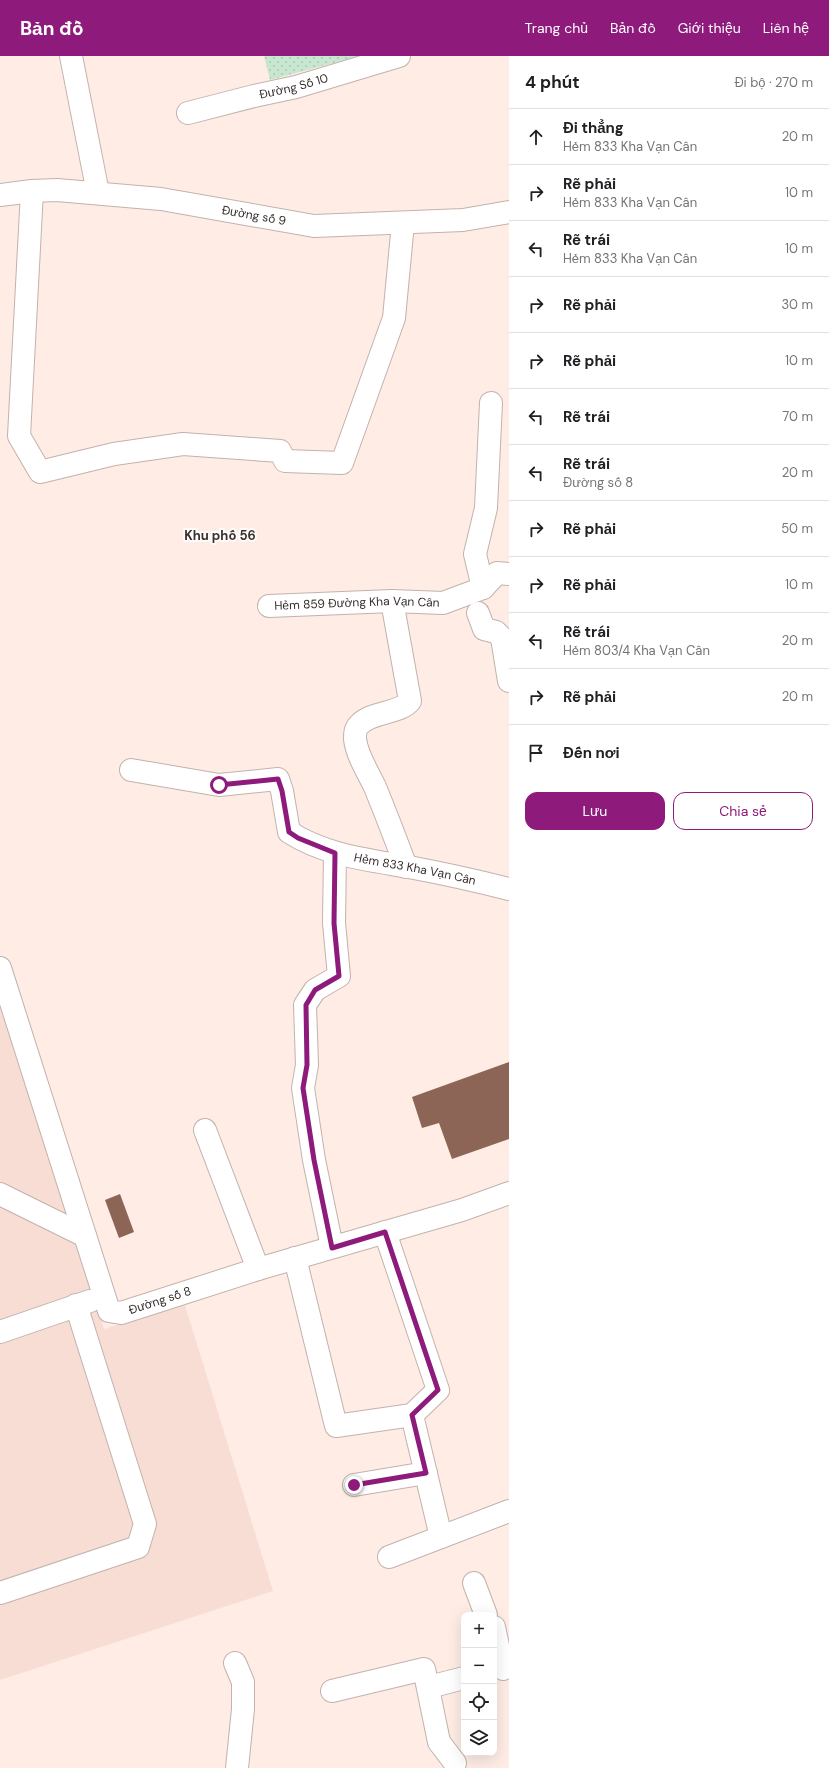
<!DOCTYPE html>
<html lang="vi">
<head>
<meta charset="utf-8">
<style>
  :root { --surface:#fff; --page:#f6f6f6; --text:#202124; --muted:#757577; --line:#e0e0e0; --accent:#8e1b7c }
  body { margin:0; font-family:"DM Sans",sans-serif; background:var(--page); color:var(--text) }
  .controls { position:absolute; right:12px; bottom:12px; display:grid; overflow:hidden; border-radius:8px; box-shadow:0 4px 16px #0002 }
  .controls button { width:36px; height:36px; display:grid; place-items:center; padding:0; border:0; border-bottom:1px solid var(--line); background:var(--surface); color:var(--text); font:20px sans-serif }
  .stop { position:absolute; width:12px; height:12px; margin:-9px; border:3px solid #8e1b7c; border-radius:50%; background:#fff }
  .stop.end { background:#8e1b7c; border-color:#fff; box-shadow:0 1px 4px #0008 }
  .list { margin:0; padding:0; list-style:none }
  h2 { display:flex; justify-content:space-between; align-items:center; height:52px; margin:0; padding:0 16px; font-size:17px }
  h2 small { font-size:13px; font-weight:400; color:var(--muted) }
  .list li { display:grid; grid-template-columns:26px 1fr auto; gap:12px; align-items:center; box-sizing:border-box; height:56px; padding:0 16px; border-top:1px solid var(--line) }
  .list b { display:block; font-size:15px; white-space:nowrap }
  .list p { margin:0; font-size:13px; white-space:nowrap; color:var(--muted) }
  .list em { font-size:13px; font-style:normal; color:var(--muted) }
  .actions { display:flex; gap:8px; padding:12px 16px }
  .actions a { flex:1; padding:9px 0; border:1px solid var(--accent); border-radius:12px; text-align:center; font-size:14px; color:var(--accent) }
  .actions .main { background:var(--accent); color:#fff }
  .icon { flex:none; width:22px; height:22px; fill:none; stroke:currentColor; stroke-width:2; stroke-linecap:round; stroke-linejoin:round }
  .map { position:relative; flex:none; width:509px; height:1712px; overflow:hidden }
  header { display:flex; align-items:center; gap:24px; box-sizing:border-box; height:56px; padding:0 20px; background:var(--accent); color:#fff }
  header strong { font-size:19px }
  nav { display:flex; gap:22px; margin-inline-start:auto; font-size:14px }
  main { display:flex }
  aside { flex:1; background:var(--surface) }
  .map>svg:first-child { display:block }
  .built { fill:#f8ddd4 }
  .park { fill:url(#park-dots) }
  .building { fill:#8d6556 }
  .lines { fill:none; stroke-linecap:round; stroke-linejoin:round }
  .minor-casing { stroke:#c3b2ac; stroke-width:24 }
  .minor { stroke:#fff; stroke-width:22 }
  .route { stroke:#8e1b7c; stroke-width:5 }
  .labels { text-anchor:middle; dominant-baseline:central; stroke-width:4; stroke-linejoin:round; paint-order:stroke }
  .street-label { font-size:12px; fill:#352e2c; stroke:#fdfdfd }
  .neighbourhood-label { font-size:13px; font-weight:bold; fill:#3e302b; stroke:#fdfdfd }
</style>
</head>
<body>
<header>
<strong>Bản đồ</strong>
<nav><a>Trang chủ</a><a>Bản đồ</a><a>Giới thiệu</a><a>Liên hệ</a></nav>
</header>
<main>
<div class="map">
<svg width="509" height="1712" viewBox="0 0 509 1712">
  <defs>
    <pattern id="park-dots" width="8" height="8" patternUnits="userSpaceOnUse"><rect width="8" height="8" fill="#c7e7d1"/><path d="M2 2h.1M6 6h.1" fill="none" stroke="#acc6b4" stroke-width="1.8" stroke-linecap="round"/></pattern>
  </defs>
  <rect width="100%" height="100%" fill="#feece5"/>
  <!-- built -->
  <path class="built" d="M0,944L104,1273L185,1249L273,1535L0,1624Z"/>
  <!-- park -->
  <path class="park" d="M264,0H359L270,24Z"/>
  <!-- building -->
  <g class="building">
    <path d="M509,1006V1083L452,1103L439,1067L422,1072L412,1041Z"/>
    <path d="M120,1138L134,1176L119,1182L105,1144Z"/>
  </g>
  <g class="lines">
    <defs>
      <g id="minor">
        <path d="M71,0L98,137"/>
        <path id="s1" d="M188,57L254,40L296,31L399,0"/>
        <path d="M32,135L19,380L40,416L114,398L183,388L280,395L285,405L342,407L394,262L403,167"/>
        <path id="s2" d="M0,139L32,135L57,134L161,143L314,170L463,164L509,156"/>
        <path d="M483,532L475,498L486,452L491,347"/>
        <path d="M392,545L410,645C400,658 371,655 359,669C355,673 355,678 355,683C357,700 368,716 375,731C386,758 396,784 406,811"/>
        <path id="s3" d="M269,550L392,545L443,547L483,532L497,517L509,518"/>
        <path d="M478,557L484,573L496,576L502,582L509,625"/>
        <path id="s4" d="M131,714L219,729L278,723L282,735L289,776C326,800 371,804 414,812C446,818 477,825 509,833"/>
        <path id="s5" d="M0,912L109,1255L121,1257L258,1213L462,1154L509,1137"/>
        <path d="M205,1074L258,1213"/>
        <path d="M0,1138L85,1180"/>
        <path d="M332,1191L314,1104L303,1032L307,1009L305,949L315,934L339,920L334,867L335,797"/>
        <path d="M295,1202L336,1370L412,1359L438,1334L385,1176"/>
        <path d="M0,1276L90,1245"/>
        <path d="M412,1359L441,1481"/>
        <path d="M354,1429L426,1417"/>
        <path d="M389,1501L509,1455"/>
        <path d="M474,1527L486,1559"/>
        <path d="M0,1537L138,1491L145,1468L76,1249"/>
        <path d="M494,1571L503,1613"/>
        <path d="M235,1607L243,1626V1653L237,1712"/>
        <path d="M429,1631L464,1622"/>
        <path d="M332,1635L424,1613L439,1686L455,1707"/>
      </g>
    </defs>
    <!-- minor casing -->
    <use href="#minor" class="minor-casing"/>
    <!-- minor -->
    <use href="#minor" class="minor"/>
  </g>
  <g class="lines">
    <!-- route -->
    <path class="route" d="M219,729L278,723L282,735L289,776L298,782L335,797L334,867L339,920L315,934L306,949L307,1009L303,1032L314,1104L332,1192L385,1176L438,1334L412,1359L426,1417L354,1429"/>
  </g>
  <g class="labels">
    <!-- street labels -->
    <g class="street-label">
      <text stroke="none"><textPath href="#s1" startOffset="109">Đường Số 10</textPath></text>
      <text stroke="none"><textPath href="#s2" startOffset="256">Đường số 9</textPath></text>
      <text stroke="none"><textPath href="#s3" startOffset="88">Hẻm 859 Đường Kha Vạn Cân</textPath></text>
      <text stroke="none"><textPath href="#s4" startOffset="335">Hẻm 833 Kha Vạn Cân</textPath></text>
      <text stroke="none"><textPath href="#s5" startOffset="413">Đường số 8</textPath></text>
    </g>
    <!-- neighbourhood labels -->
    <g class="neighbourhood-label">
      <text x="220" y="479">Khu phố 56</text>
    </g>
  </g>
</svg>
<div class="controls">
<button>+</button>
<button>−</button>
<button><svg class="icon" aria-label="locate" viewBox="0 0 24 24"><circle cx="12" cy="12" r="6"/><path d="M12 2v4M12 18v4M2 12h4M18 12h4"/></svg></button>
<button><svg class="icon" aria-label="layers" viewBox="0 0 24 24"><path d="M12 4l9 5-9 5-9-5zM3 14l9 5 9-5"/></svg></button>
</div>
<div class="stop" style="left:219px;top:729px"></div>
<div class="stop end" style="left:354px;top:1429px"></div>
</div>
<aside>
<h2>4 phút<small>Đi bộ · 270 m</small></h2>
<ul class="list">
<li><svg class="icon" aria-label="ahead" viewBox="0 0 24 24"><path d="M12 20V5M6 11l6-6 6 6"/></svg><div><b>Đi thẳng</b><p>Hẻm 833 Kha Vạn Cân</p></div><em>20 m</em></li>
<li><svg class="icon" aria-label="right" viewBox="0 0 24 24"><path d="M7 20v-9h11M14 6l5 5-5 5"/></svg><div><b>Rẽ phải</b><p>Hẻm 833 Kha Vạn Cân</p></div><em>10 m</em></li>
<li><svg class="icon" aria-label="left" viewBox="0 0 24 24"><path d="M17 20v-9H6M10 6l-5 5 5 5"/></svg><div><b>Rẽ trái</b><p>Hẻm 833 Kha Vạn Cân</p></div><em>10 m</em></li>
<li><svg class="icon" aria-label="right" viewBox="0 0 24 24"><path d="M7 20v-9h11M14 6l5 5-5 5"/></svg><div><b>Rẽ phải</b></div><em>30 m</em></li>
<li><svg class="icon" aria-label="right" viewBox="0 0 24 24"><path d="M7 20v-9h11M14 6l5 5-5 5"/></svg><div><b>Rẽ phải</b></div><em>10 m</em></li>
<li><svg class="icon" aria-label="left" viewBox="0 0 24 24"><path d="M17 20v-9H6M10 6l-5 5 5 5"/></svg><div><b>Rẽ trái</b></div><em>70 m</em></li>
<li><svg class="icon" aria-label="left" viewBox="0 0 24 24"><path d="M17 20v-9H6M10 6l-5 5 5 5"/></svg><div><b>Rẽ trái</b><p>Đường số 8</p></div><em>20 m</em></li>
<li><svg class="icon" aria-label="right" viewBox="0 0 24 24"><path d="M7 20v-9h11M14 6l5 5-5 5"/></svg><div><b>Rẽ phải</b></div><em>50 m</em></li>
<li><svg class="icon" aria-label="right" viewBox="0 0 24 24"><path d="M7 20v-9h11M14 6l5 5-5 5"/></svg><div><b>Rẽ phải</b></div><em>10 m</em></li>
<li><svg class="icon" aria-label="left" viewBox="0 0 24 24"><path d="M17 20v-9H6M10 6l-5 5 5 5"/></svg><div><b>Rẽ trái</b><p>Hẻm 803/4 Kha Vạn Cân</p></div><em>20 m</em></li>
<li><svg class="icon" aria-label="right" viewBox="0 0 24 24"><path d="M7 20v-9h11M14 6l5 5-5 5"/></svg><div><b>Rẽ phải</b></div><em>20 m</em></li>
<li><svg class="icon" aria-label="arrive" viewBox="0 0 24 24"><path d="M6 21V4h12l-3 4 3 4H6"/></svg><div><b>Đến nơi</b></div></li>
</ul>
<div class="actions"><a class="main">Lưu</a><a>Chia sẻ</a></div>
</aside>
</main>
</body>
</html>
